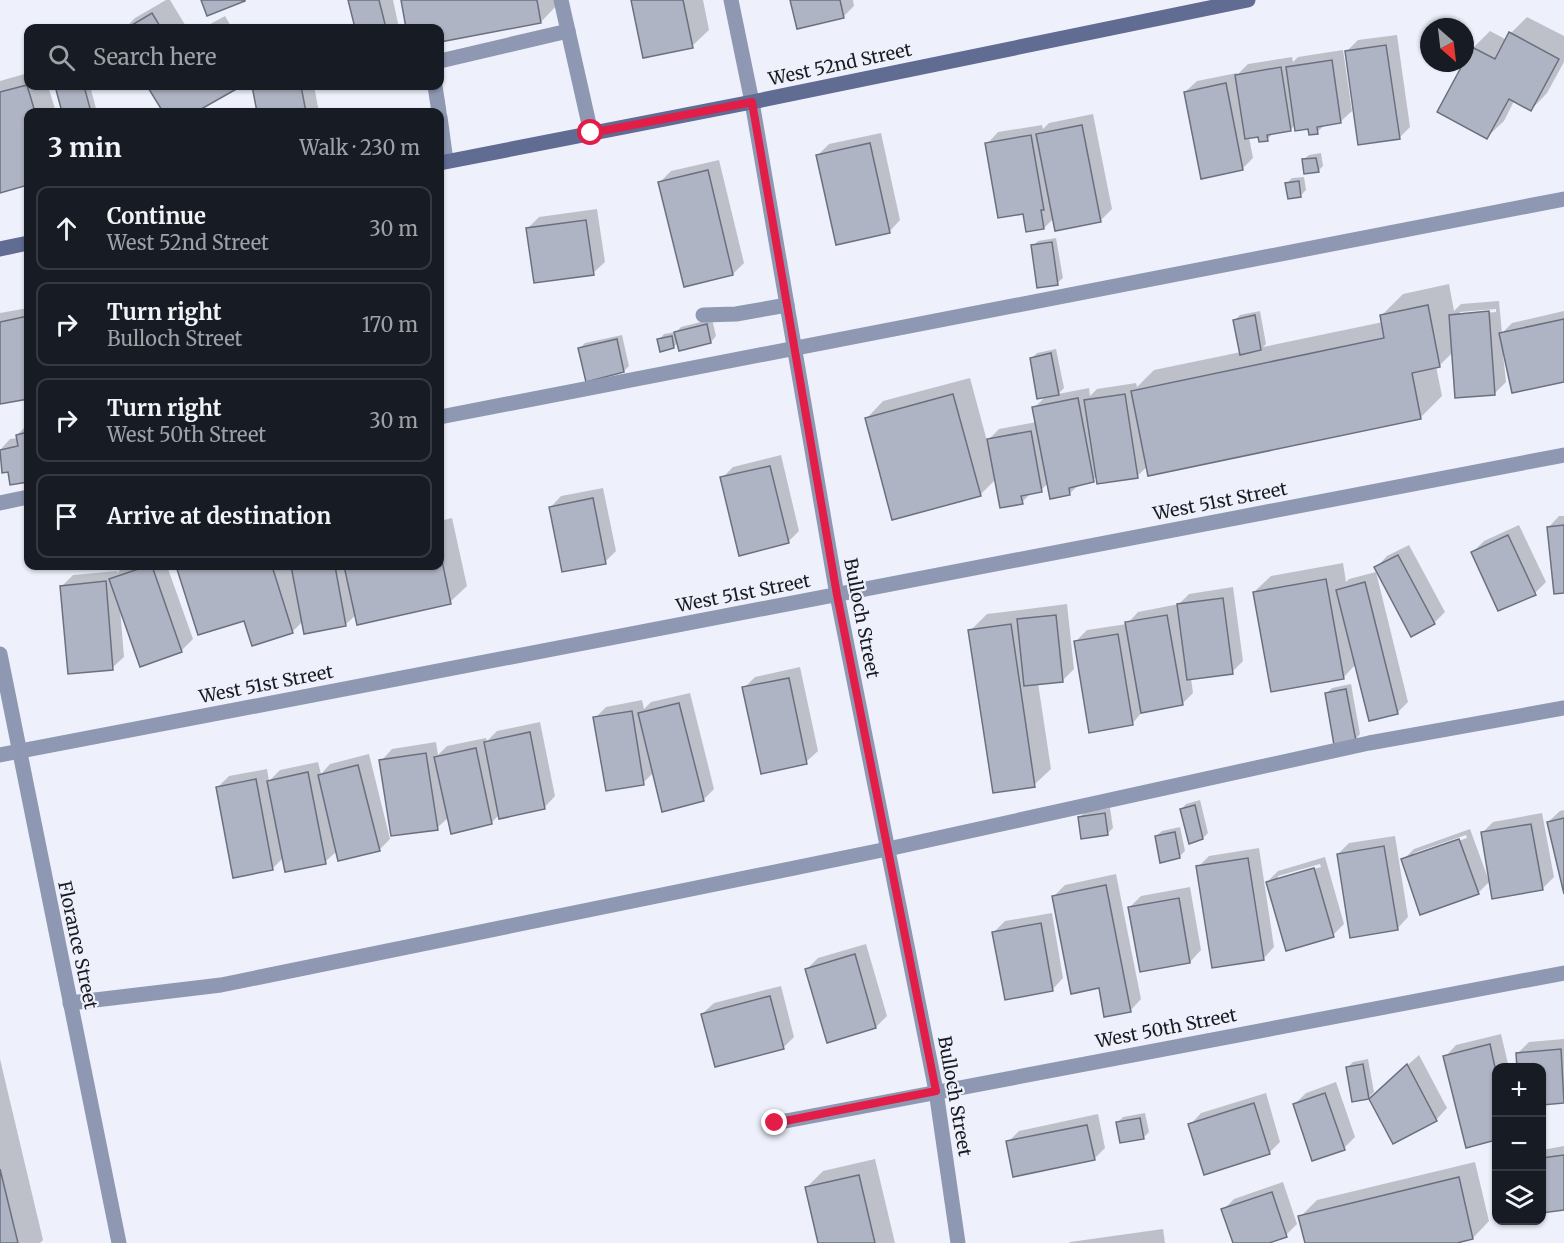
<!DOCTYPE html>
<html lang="en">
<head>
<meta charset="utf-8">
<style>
  :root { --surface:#171b24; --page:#242831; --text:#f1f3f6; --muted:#9ea1a6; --line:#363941 }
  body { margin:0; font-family:Merriweather,serif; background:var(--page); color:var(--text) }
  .controls { position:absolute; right:18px; bottom:18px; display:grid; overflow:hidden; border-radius:12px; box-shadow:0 2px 4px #0004 }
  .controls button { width:54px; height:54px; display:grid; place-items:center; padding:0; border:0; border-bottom:2px solid var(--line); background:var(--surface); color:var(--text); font:30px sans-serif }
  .compass { position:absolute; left:1420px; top:18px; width:54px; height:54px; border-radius:50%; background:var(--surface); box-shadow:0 2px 4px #0004; rotate:152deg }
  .stop { position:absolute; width:18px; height:18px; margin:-14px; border:4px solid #e11d48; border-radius:50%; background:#fff }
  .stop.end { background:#e11d48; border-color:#fff; box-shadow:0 2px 6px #0008 }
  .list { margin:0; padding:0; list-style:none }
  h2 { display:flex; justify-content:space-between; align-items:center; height:78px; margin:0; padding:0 24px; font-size:26px }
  h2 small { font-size:20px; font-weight:400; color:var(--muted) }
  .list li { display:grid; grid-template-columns:39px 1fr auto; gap:18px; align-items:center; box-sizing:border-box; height:84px; margin:0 12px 12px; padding:0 12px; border:2px solid var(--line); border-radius:12px }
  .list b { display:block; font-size:22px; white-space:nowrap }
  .list p { margin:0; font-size:20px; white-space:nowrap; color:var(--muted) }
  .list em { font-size:20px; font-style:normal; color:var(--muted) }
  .icon { flex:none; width:33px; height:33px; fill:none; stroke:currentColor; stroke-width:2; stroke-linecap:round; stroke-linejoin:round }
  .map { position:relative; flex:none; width:1564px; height:1243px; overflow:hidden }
  .search { position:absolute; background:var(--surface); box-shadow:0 2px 4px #0004; left:24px; top:24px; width:420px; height:66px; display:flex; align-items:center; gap:15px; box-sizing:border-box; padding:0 21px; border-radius:12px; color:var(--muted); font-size:22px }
  .panel { position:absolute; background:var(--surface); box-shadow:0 2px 4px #0004; left:24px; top:108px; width:420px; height:462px; border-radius:12px }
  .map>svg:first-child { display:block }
  .shadow { fill:#0003; fill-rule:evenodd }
  .building { fill:#afb4c5; stroke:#6b7080; stroke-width:1.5 }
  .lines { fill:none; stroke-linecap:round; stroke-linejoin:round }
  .lane { stroke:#8f98b2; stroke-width:15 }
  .street { stroke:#8f98b2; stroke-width:15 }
  .secondary { stroke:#606c92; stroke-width:15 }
  .route { stroke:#e11d48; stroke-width:8 }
  .labels { text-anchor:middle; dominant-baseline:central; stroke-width:4.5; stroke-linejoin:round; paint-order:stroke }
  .street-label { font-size:18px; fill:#191b21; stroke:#eef1fc }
</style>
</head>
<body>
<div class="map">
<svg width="1564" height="1243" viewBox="0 0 1564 1243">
  <rect width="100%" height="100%" fill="#eef1fc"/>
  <!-- shadow -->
  <g class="shadow">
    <path d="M166,0H170L187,28H125L135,18Z"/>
    <path d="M350,0H393L399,28H356Z"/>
    <path d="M403,0H556L557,5L541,22L440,40V28H408Z"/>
    <path d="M632,0H703L709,30L692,46Z"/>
    <path d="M792,0H853L854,6L843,17Z"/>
    <path d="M225,16L232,28H203Z"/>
    <path d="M1527,17L1564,36V62L1547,93L1531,110L1514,101L1504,121L1487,137L1473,48L1490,31L1507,40L1511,33Z"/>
    <path d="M1397,35L1410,127L1399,138L1346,52L1358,40Z"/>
    <path d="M1343,50L1352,111L1340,122L1325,125L1317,132L1309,128L1296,124L1290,130L1274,132L1267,140L1259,135L1249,137L1253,158L1242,169L1185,92L1197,81L1237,73V75L1248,64L1292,57L1293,62L1298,57Z"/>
    <path d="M28,73V86H48L56,112H28V184L0,192V81Z"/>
    <path d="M57,86H90L97,112H64Z"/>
    <path d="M149,86H239L193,112H164Z"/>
    <path d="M254,86H314L319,112H259Z"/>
    <path d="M1093,114L1112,209L1100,221L1054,218L1044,228L1024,212L987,144L998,132L1042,125L1043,129L1049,123Z"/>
    <path d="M881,133L900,220L889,232L818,155L829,144Z"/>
    <path d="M1321,153L1323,166L1318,171L1303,160L1309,155Z"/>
    <path d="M719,160L744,263L733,274L660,182L671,171Z"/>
    <path d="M1304,177L1306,190L1301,195L1287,183L1292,178Z"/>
    <path d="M597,209L605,262L593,273L528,228L539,217Z"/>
    <path d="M1056,238L1063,278L1057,283L1033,246L1038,241Z"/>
    <path d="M1449,284L1454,311L1461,304L1499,301L1502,333L1512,323L1564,311V380L1503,354L1506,382L1494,394L1453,352L1440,365L1436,366L1442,396L1420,418L1148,466L1137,476H1097L1093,480L1080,484L1070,493L1048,483L1041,490L1032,492L1022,502L996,479L980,495L867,418L883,401L970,378L987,441L999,429L1037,422L1034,408L1046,396L1032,358L1037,353L1056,349L1064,388L1058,394L1089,388L1090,396L1097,389L1136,383L1137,387L1154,370L1241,352L1235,320L1240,315L1260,311L1266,344L1263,347L1383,322L1381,316L1403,294ZM1496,309V312L1460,315V312Z"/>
    <path d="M28,308V398L0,403V313Z"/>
    <path d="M712,319L716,336L711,342H678L674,347L659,340L664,334L676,332L681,327Z"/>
    <path d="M622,335L629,366L624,371L580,348L585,343Z"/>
    <path d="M28,424V480L12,483L10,470L3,471L0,450L10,439L18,438L17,435Z"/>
    <path d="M781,455L799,531L788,542L722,478L733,467Z"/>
    <path d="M603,488L616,551L605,562L550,508L561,496Z"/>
    <path d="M1559,516H1564V591L1548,528Z"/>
    <path d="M452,518L467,586L450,602L357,614L345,625L303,621L292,632L245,619L199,633L178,566H440V521Z"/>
    <path d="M1519,525L1546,582L1535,593L1472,553L1484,541Z"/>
    <path d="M1409,545L1445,612L1434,623L1376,568L1387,556Z"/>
    <path d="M1343,563L1346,582L1349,579L1376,572L1408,702L1397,713L1356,664L1343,678L1254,592L1271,576Z"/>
    <path d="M130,566H167L193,639L182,650L141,665L120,608L124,657L112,668L62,586L73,575L117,571V573L122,568Z"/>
    <path d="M1233,587L1243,661L1232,672L1191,678L1193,693L1182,704L1143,711L1132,724L1076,641L1087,630L1127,624L1138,612L1179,604L1189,594Z"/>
    <path d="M1067,604L1074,669L1062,681L1038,683L1051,769L1034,785L970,631L987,614Z"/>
    <path d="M800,667L818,751L806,762L744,688L755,677Z"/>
    <path d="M1351,684L1360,734L1355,740L1327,693L1332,688Z"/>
    <path d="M690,693L714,789L703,800L654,772L643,783L595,718L606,707L642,700L644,709L651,702Z"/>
    <path d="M540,722L555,796L544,808L500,814L491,823L449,817L437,828L381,761L392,749L436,742L438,755L447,746L486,738L487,741L497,731Z"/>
    <path d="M369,754L390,839L379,850L337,851L325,862L284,857L272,869L218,787L229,776L267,769L269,781L280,770L318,762L321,774L330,764Z"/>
    <path d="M1200,800L1208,833L1203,838L1181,810L1186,804Z"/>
    <path d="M1110,808L1113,828L1107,834L1080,817L1085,812Z"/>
    <path d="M1564,810V888L1548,822L1560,811Z"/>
    <path d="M1542,813L1554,877L1543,888L1491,880L1478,893L1403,860L1414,849L1470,829L1489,881L1491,880L1482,833L1493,822ZM1466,835L1467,838L1414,856V853Z"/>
    <path d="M1180,827L1185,851L1179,857L1156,836L1162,831Z"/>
    <path d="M1395,836L1408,917L1397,929L1338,854L1349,843Z"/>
    <path d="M1259,848L1274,947L1263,959L1198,867L1209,856Z"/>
    <path d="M1325,857L1344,924L1333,935L1267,882L1278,871ZM1320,864L1321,867L1278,879V876Z"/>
    <path d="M1116,874L1141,999L1130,1011L1100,986L1054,896L1065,885Z"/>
    <path d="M1190,887L1201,950L1190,962L1130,907L1141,896Z"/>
    <path d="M1052,913L1063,978L1052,990L994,932L1005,921Z"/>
    <path d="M866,944L887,1016L876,1027L807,969L818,958Z"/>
    <path d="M781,986L794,1037L783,1048L702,1014L714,1003Z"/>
    <path d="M1501,1034L1509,1068H1496V1138L1467,1146L1445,1057L1456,1045Z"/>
    <path d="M1564,1039V1102L1542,1104V1068L1518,1053L1529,1042Z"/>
    <path d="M1419,1055L1447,1108L1436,1120L1382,1088Z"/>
    <path d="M0,1059L43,1240L40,1243H0Z"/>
    <path d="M1368,1059L1374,1092L1369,1097L1347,1068L1353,1062Z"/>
    <path d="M1336,1082L1355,1137L1344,1148L1295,1104L1306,1093Z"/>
    <path d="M1266,1093L1280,1142L1269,1153L1190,1125L1201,1113Z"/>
    <path d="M1145,1113L1149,1132L1144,1137L1118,1122L1123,1117Z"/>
    <path d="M1098,1114L1105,1148L1094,1159L1008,1142L1019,1131Z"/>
    <path d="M1564,1146V1209L1542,1211V1150Z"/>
    <path d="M875,1159L895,1243H820L806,1188L823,1171Z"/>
    <path d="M1475,1162L1489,1221L1473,1238L1451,1243H1306L1300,1217L1317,1200Z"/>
    <path d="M1283,1182L1297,1224L1286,1235L1265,1243H1234L1223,1210L1234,1199Z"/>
    <path d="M1163,1229L1165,1243H1069L1070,1242Z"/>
  </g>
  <!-- building -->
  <g class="building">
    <path d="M201,0H245V1L207,16Z"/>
    <path d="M348,0H379L386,28H355Z"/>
    <path d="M401,0H537L541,23L440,42V28H406Z"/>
    <path d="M631,0H683L693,48L643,58Z"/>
    <path d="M790,0H840L844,18L797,29Z"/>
    <path d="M152,13L161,28H127Z"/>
    <path d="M1509,32L1559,59L1531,111L1509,99L1487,139L1437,112L1472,47L1495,59Z"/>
    <path d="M1386,45L1400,139L1358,145L1345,51Z"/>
    <path d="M1332,60L1341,123L1317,127L1318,134L1309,135L1308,129L1295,131L1286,67Z"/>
    <path d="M1281,67L1291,131L1267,135L1268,141L1259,142L1258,137L1245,139L1235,75Z"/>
    <path d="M1226,83L1243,170L1201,179L1184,92Z"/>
    <path d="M27,85L35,112H28V185L0,193V92Z"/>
    <path d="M55,86H84L91,112H62Z"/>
    <path d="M147,86H239L240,87L196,112H163Z"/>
    <path d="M252,86H301L306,112H257Z"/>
    <path d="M1082,125L1101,222L1055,231L1036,134Z"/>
    <path d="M1031,135L1044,210H1041L1044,229L1026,232L1023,214L998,218L985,143Z"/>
    <path d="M870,143L890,233L836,245L816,155Z"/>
    <path d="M1316,158L1319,172L1304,174L1302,159Z"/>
    <path d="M708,170L733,275L684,287L658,182Z"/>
    <path d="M1299,181L1301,197L1288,199L1285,183Z"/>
    <path d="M586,220L594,275L534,283L526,228Z"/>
    <path d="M1052,242L1058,285L1037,288L1031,245Z"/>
    <path d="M1428,305L1440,367L1412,373L1421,419L1148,476L1131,391L1384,338L1380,315Z"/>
    <path d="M1489,311L1495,395L1455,398L1449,315Z"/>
    <path d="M1255,315L1261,350L1240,355L1233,320Z"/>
    <path d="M28,316V399L0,404V322Z"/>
    <path d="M1564,319V382L1512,393L1499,333Z"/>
    <path d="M707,324L711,343L679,351L674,332Z"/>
    <path d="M672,336L674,348L660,352L657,339Z"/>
    <path d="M617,339L624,372L586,382L578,348Z"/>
    <path d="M1051,353L1059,395L1037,399L1030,358Z"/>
    <path d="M953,394L981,496L892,520L865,418Z"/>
    <path d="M1125,394L1138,478L1097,484L1084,400Z"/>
    <path d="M1078,398L1094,482L1069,488L1070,495L1050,499L1032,407Z"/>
    <path d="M1031,431L1042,492L1021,496L1023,504L1000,508L987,439Z"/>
    <path d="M28,432V482L10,485L8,472L2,473L0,450L18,446L16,435Z"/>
    <path d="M770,466L789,543L739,556L720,477Z"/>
    <path d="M593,498L606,564L562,572L549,507Z"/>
    <path d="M1564,525V593L1554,594L1547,527Z"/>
    <path d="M1508,535L1536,595L1498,611L1471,552Z"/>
    <path d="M440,551L451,604L357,625L344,566H440Z"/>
    <path d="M1398,555L1435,624L1411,637L1374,567Z"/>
    <path d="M147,566H152L182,652L140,667L109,579Z"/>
    <path d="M176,566H272L293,633L252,646L244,621L198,635Z"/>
    <path d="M291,566H335L346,626L304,634Z"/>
    <path d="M1326,579L1344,679L1271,692L1253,592Z"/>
    <path d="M106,581L113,670L68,674L60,586Z"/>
    <path d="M1365,582L1398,714L1369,721L1336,590Z"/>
    <path d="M1223,598L1233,674L1187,680L1177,604Z"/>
    <path d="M1056,615L1063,682L1024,686L1017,619Z"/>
    <path d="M1167,615L1183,705L1141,713L1125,622Z"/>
    <path d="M1011,624L1035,787L993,793L968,630Z"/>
    <path d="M1118,634L1133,725L1089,733L1074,641Z"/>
    <path d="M789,678L807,764L761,774L742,687Z"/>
    <path d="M1346,689L1356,741L1334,745L1325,693Z"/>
    <path d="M679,703L704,801L662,812L638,713Z"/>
    <path d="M632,711L644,785L606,791L593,717Z"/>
    <path d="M530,732L545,809L499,819L484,742Z"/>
    <path d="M476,748L492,824L451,834L434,757Z"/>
    <path d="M426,753L438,830L391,836L379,760Z"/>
    <path d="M358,765L380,851L338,861L318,775Z"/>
    <path d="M308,772L326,864L285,872L267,781Z"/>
    <path d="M256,779L273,870L233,878L216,787Z"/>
    <path d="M1195,805L1203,839L1189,844L1180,809Z"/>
    <path d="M1105,813L1108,835L1081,839L1078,817Z"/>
    <path d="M1564,818V894L1547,822Z"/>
    <path d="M1531,824L1543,890L1492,899L1481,832Z"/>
    <path d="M1175,832L1180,858L1160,863L1155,836Z"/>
    <path d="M1459,839L1479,894L1420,915L1401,859Z"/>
    <path d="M1384,846L1398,930L1350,938L1337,854Z"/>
    <path d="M1248,858L1264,960L1212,968L1196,866Z"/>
    <path d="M1314,868L1334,937L1286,951L1266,882Z"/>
    <path d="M1106,885L1131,1012L1104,1017L1099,988L1071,994L1052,896Z"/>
    <path d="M1179,898L1190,963L1140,972L1128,907Z"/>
    <path d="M1041,923L1053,991L1005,1000L992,932Z"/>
    <path d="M855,954L876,1028L827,1043L805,969Z"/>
    <path d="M770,996L784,1049L715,1067L701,1014Z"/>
    <path d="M1490,1044L1496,1072V1140L1466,1148L1443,1056Z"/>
    <path d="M1561,1049L1564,1103L1542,1105V1068H1517L1516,1053Z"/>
    <path d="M1363,1064L1369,1099L1352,1102L1346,1067Z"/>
    <path d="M1407,1064L1437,1121L1393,1144L1369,1099Z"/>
    <path d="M1325,1093L1345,1150L1312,1161L1293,1104Z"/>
    <path d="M1254,1103L1270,1154L1204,1175L1188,1124Z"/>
    <path d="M1140,1118L1144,1139L1120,1143L1116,1122Z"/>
    <path d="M1087,1125L1095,1160L1013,1177L1006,1141Z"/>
    <path d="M1564,1155V1210L1542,1213V1158Z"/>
    <path d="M0,1169L18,1243H0Z"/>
    <path d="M859,1175L875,1243H818L805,1187Z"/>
    <path d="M1459,1177L1473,1239L1457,1243H1305L1298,1216Z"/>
    <path d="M1272,1192L1287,1237L1269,1243H1233L1221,1209Z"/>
  </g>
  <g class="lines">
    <!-- lane -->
    <g class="lane">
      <path d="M561,0L568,31"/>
      <path d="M440,61L568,31L591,133"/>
      <path d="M435,86L439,112"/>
      <path d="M440,117L446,161"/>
      <path d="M703,315L736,314L787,305"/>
      <path d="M440,417L1564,199"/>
      <path d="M0,503L28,497"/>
      <path d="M70,1003L221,985L897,847L1369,743L1564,708"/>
    </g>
    <!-- street -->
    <g class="street">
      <path d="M731,0L752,102L837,595L936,1091L958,1243"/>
      <path d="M0,654L119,1243"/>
      <path d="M0,755L1564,455"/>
      <path d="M775,1123L1564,973"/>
    </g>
    <!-- secondary -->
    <g class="secondary">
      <path d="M440,163L752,102L1248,0"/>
      <path d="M0,249L28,243"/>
    </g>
  </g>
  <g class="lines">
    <!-- route -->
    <path class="route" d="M591,133L752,102L837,595L936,1091L775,1123"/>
  </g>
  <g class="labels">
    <!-- street labels -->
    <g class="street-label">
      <text transform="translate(840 64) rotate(-12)">West 52nd Street</text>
      <text transform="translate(1220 501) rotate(-11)">West 51st Street</text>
      <text transform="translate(743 593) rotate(-11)">West 51st Street</text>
      <text transform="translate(862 618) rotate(79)">Bulloch Street</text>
      <text transform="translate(266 684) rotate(-11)">West 51st Street</text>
      <text transform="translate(78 945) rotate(78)">Florance Street</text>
      <text transform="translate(1166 1028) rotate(-11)">West 50th Street</text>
      <text transform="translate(955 1096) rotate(80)">Bulloch Street</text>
    </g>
  </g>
</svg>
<div class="controls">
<button>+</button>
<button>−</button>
<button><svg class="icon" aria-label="layers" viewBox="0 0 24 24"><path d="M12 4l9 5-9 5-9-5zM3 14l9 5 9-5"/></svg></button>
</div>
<svg class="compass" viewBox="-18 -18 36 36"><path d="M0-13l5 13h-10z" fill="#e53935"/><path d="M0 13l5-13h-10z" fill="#9ea1a6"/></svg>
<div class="stop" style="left:591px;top:133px"></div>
<div class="stop end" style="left:775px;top:1123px"></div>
<div class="search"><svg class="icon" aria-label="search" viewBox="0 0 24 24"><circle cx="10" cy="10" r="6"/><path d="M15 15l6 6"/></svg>Search here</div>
<section class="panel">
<h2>3 min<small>Walk · 230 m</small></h2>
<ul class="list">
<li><svg class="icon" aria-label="ahead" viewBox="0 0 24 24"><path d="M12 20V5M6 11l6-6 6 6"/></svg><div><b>Continue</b><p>West 52nd Street</p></div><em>30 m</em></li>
<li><svg class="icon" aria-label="right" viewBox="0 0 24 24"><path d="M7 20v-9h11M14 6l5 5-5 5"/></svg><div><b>Turn right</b><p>Bulloch Street</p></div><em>170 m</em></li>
<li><svg class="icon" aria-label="right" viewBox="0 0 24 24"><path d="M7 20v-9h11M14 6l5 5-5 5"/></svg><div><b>Turn right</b><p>West 50th Street</p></div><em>30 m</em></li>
<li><svg class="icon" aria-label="arrive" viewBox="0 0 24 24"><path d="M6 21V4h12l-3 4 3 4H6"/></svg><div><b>Arrive at destination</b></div></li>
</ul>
</section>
</div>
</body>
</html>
